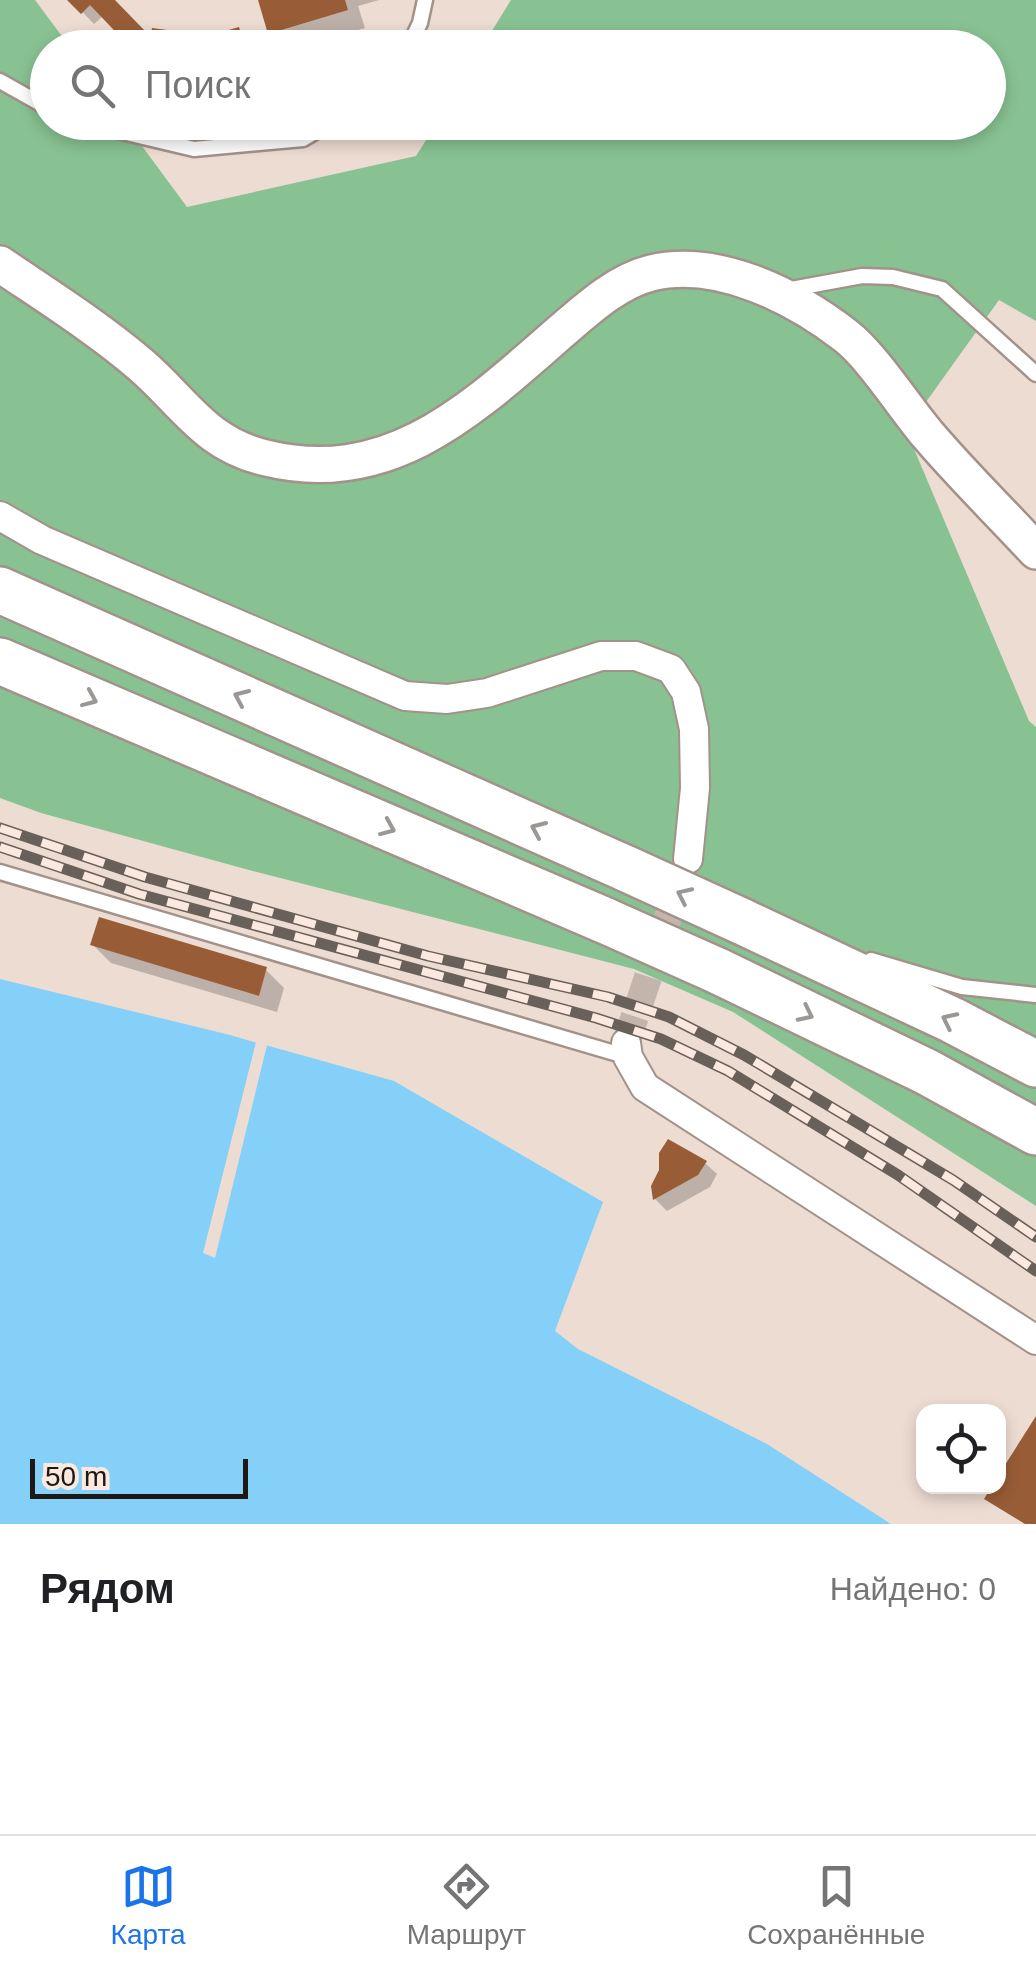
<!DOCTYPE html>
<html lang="ru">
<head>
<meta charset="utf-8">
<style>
  :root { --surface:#fff; --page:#f6f6f6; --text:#202124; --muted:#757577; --line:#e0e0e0; --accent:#1a73e8 }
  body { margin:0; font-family:Arial,sans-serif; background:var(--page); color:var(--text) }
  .controls { position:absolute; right:30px; bottom:30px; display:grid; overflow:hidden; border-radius:20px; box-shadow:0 5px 15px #0003 }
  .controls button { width:90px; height:90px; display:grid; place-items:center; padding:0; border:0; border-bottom:2px solid var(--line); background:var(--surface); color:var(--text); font:50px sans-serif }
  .scale { position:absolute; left:30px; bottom:25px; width:218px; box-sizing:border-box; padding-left:10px; border:5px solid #1e1814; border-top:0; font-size:28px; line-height:35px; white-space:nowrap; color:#1e1814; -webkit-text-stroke:8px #fbe9e0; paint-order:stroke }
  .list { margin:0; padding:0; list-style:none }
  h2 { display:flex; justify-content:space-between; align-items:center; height:130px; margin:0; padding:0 40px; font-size:42px }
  h2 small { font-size:32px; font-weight:400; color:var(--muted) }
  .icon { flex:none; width:55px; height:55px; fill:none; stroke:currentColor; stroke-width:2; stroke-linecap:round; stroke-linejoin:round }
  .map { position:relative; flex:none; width:1036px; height:1524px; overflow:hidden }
  .search { position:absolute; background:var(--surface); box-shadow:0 5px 15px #0003; left:30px; right:30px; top:30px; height:110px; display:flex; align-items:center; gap:25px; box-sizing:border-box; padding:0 35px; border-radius:55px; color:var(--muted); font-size:38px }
  .sheet { height:310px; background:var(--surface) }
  nav { display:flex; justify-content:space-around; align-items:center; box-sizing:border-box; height:140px; border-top:2px solid var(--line); background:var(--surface); font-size:28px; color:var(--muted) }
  nav a { display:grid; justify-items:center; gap:5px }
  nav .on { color:var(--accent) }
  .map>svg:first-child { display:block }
  .green { fill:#88c292 }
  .water { fill:#85d0f8 }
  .pier { fill:#eddcd2 }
  .shadow { fill:#0003 }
  .building { fill:#985d37 }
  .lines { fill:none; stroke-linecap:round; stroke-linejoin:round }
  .minor-tunnel { stroke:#c4b5ac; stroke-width:28; stroke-dasharray:28 14; stroke-linecap:butt }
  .service-casing { stroke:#a29289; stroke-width:19 }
  .minor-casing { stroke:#a29289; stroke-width:32 }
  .tertiary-casing { stroke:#a29289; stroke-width:40 }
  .trunk-casing { stroke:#a29289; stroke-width:50 }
  .service { stroke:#fff; stroke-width:14 }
  .minor { stroke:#fff; stroke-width:28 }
  .tertiary { stroke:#fff; stroke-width:35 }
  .trunk { stroke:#fff; stroke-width:45 }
  .rail-casing { stroke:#6a605a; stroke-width:11 }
  .rail { stroke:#fbe9e0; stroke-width:8; stroke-dasharray:22; stroke-linecap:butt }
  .trunk-bridge-casing { stroke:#a29289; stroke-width:50; stroke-linecap:butt }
  .trunk-bridge { stroke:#fff; stroke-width:45 }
  .oneway { stroke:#9a9795 }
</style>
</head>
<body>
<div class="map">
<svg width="1036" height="1524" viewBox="0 0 1036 1524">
  <rect width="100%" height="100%" fill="#eddcd2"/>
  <!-- green -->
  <path class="green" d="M0,0H35L70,47L48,48V122L125,123L187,207L416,156L437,123L988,122V48L482,47L511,0H1036V321L999,300L906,430L1029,721L1036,727V1206L733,1012L634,969L249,870L41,813L0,798Z"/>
  <!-- water -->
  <path class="water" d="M0,979L226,1034L394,1081L603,1202L555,1331L578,1349L767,1444L891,1524H0Z"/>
  <!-- pier -->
  <path class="pier" d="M257,1038L268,1041L215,1258L203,1253Z"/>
  <!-- shadow -->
  <g class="shadow">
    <path d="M71,0H112L152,42L181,34L191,43L238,30L252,48H134L103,16L94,24Z"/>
    <path d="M261,0H379L358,6L365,28L298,48H286L270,32Z"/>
    <path d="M93,945L266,970L284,988L277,1012L111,963Z"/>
    <path d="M705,1163L717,1174L710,1187L667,1211L655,1199L654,1187L662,1170Z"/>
  </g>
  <!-- building -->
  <g class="building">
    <path d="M67,0H115L145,31L129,46L90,5L81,14Z"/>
    <path d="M258,0H345L348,10L268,34Z"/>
    <path d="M239,27L245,48H192L190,41Z"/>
    <path d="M152,28L183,32L180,48H149Z"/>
    <path d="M99,917L267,967L259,996L90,945Z"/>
    <path d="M668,1139L707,1161L698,1175L653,1200L651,1186L659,1170V1153Z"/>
    <path d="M1036,1416V1524H1025L984,1499L992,1486H998V1476Z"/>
  </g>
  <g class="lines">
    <!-- minor-tunnel -->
    <path class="minor-tunnel" d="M626,1043L681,879"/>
    <defs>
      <g id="service">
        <path d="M408,48L420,23L425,0"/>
        <path d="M0,81L48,108"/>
        <path d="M80,122L194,149L303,139L332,122"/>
        <path d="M786,290L862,276L893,277L942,289L1036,374"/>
        <path d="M0,872L628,1057"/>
        <path d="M871,960L962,987L1036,995"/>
      </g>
      <g id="minor">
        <path d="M0,516L42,540L405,696L447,699L487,693L601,656H636L671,669L686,692L694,729L695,788L688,859"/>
        <path d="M626,1043L628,1057L645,1087L1036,1340"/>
      </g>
      <path id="tertiary" d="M0,264C47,296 98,328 141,365C185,403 205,444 266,458C389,488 471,410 557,335C584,312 615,282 651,273C718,257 794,296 846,336C872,356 905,408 928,435C962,475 1000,512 1036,551"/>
      <g id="trunk">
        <path d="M0,590L627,869"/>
        <path d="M0,661L606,921"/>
        <path d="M741,921L952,1020L1036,1064"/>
        <path d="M718,971L927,1072L1036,1132"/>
      </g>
    </defs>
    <!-- service casing -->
    <use href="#service" class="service-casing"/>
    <!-- minor casing -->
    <use href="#minor" class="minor-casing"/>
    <!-- tertiary casing -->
    <use href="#tertiary" class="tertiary-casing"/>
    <!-- trunk casing -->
    <use href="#trunk" class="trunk-casing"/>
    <!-- service -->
    <use href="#service" class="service"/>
    <!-- minor -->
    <use href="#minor" class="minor"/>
    <!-- tertiary -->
    <use href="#tertiary" class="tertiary"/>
    <!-- trunk -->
    <use href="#trunk" class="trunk"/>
    <defs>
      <g id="rail">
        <path d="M0,828L145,877L428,956L608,997L669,1017L744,1055L953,1180L1036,1237"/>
        <path d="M0,847L139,894L596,1018L661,1039L728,1071L898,1175L1036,1271"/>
      </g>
    </defs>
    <!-- rail casing -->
    <use href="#rail" class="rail-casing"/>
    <!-- rail -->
    <use href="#rail" class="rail"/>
    <defs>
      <g id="trunk-bridge">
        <path d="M627,869L741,921"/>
        <path d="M606,921L718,971"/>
      </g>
    </defs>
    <!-- trunk-bridge casing -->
    <use href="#trunk-bridge" class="trunk-bridge-casing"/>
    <!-- trunk-bridge -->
    <use href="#trunk-bridge" class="trunk-bridge"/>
  </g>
  <!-- one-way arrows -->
  <defs><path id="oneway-chevron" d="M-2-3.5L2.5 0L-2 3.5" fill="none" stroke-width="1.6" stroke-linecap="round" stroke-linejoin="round" transform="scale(2.5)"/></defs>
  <g class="oneway">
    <use href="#oneway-chevron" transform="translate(241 697) rotate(-156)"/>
    <use href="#oneway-chevron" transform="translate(90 699) rotate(23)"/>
    <use href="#oneway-chevron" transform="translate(388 828) rotate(23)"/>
    <use href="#oneway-chevron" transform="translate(538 829) rotate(-156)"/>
    <use href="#oneway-chevron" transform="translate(684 895) rotate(-155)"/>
    <use href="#oneway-chevron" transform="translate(806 1014) rotate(26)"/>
    <use href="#oneway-chevron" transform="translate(949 1020) rotate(-154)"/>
  </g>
</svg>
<div class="controls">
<button><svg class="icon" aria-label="locate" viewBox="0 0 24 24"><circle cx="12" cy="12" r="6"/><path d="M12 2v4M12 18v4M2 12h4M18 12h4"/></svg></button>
</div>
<div class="scale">50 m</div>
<div class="search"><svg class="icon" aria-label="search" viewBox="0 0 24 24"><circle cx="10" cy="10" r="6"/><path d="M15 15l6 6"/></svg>Поиск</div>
</div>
<section class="sheet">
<h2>Рядом<small>Найдено: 0</small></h2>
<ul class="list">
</ul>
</section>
<nav>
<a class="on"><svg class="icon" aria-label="map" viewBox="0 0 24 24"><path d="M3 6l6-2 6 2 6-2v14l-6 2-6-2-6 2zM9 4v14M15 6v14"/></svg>Карта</a>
<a><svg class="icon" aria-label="directions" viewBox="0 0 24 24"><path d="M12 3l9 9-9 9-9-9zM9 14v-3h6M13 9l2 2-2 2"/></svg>Маршрут</a>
<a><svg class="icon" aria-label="saved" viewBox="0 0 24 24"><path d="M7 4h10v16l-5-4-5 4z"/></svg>Сохранённые</a>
</nav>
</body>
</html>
